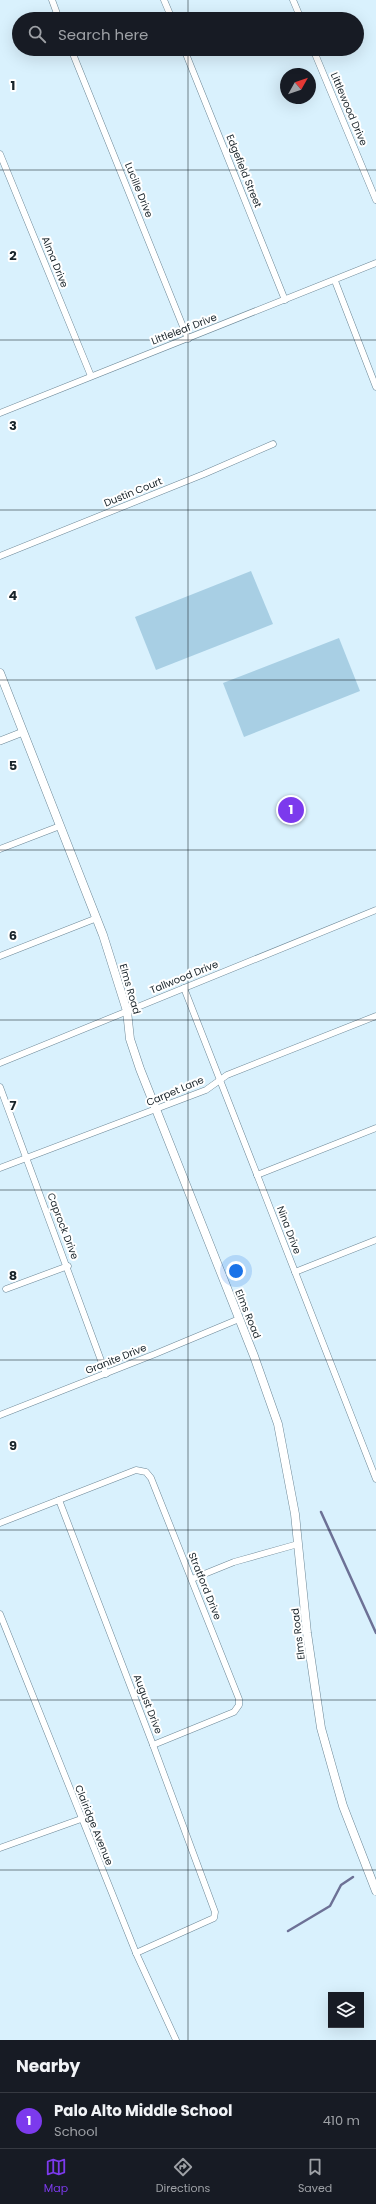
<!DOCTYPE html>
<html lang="en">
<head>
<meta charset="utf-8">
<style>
  :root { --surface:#171b24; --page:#242831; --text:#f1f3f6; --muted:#9ea1a6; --line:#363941; --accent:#7c3aed }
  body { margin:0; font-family:Poppins,sans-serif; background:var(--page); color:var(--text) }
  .controls { position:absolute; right:12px; bottom:12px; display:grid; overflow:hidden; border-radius:0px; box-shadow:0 4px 16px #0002 }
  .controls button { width:36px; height:36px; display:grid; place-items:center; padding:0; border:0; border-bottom:1px solid var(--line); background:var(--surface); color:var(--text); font:20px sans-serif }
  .compass { position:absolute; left:280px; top:68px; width:36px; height:36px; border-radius:50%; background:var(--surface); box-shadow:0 4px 16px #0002; rotate:50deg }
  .you { position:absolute; left:236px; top:1271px; width:14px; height:14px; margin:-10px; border:3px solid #fff; border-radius:50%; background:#1a73e8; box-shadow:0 0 0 6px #1a73e833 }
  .badge { display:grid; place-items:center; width:26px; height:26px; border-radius:50%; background:var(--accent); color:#fff; font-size:13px; font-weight:700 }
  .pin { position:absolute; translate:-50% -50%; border:2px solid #fff; box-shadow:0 1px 4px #0006 }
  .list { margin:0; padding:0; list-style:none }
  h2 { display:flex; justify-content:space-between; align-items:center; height:52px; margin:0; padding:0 16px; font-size:17px }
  h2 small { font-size:13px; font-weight:400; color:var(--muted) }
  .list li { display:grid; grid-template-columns:26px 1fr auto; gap:12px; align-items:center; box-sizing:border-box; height:56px; padding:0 16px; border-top:1px solid var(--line) }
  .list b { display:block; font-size:15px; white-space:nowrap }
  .list p { margin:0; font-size:13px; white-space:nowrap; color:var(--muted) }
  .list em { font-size:13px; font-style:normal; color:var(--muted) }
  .icon { flex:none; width:22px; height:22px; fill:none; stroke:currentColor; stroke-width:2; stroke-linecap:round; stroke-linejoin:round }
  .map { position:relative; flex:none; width:376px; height:2040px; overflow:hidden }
  .search { position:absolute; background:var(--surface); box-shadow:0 4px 16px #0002; left:12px; right:12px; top:12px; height:44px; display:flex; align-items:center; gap:10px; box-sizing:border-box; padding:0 14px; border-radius:22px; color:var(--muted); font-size:15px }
  .sheet { height:108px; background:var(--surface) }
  nav { display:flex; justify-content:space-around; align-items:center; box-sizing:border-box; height:56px; border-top:1px solid var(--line); background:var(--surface); font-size:11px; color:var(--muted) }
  nav a { display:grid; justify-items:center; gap:2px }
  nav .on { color:var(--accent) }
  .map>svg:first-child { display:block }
  .green { fill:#a8cfe4 }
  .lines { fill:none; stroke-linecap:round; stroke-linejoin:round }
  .stream { stroke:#6d7196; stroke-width:2.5 }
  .minor-casing { stroke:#6c8796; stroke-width:7 }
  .tertiary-casing { stroke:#6c8796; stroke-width:8 }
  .secondary-casing { stroke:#6c8796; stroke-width:9 }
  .minor { stroke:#fff; stroke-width:6 }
  .tertiary { stroke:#fff; stroke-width:7 }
  .secondary { stroke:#fff; stroke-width:8 }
  .grid { fill:none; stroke:#182329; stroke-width:1; stroke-opacity:0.55 }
  .labels { text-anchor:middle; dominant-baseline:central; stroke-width:4; stroke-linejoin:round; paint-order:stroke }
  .street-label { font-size:10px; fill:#182329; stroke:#fff }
  .grid-label { font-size:13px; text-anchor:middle; font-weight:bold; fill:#182329; stroke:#fff; stroke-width:4; stroke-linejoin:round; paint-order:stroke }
</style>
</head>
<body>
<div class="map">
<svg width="376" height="2040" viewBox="0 0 376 2040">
  <rect width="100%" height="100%" fill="#d9f1fd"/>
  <!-- green -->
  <g class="green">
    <path d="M251,571L273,624L156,670L135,617Z"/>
    <path d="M339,638L360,691L244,737L223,683Z"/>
  </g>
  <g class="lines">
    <!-- stream -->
    <g class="stream">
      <path d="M321,1512L376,1633"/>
      <path d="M288,1931L330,1906L341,1885L353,1877"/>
    </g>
    <defs>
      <g id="minor">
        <path d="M52,0L59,19"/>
        <path d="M164,0L172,19"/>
        <path d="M293,0L301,19"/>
        <path d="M71,49L188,339"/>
        <path d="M184,49L285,300"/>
        <path d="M313,49L376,200"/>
        <path d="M0,154L91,376"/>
        <path d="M335,281L376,387"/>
        <path d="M0,413L376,263"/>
        <path d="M0,556L204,474L273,444"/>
        <path d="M0,849L60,826"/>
        <path d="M0,956L97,918"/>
        <path d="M184,988L376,1479"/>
        <path d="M0,1063L376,910"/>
        <path d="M0,1087L106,1374"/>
        <path d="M0,1168L206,1090L227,1075L376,1016"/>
        <path d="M257,1175L376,1128"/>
        <path d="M295,1272L376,1240"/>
        <path d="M6,1289L68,1266"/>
        <path d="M0,1415L155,1354L239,1319"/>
        <path d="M59,1500L153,1745L215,1912L214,1918L136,1953"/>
        <path d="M0,1523L136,1470L146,1472L151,1478L239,1699V1705L234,1712L153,1745"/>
        <path d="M192,1579L234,1562L298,1544"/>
        <path d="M0,1614L136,1953L176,2040"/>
        <path d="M0,1848L81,1819"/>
      </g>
      <path id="tertiary" d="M0,741L23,732"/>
      <path id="secondary" d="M0,673L103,935L127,1011L130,1039L140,1069L254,1356L278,1424L295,1514L307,1633L321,1728L343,1806L376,1891"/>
    </defs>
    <!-- minor casing -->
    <use href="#minor" class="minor-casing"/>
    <!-- tertiary casing -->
    <use href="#tertiary" class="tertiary-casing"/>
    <!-- secondary casing -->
    <use href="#secondary" class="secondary-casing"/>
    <!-- minor -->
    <use href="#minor" class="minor"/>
    <!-- tertiary -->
    <use href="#tertiary" class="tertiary"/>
    <!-- secondary -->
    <use href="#secondary" class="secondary"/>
  </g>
  <!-- grid -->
  <path class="grid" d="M188,0V19M188,49V2040M0,170H376M0,340H376M0,510H376M0,680H376M0,850H376M0,1020H376M0,1190H376M0,1360H376M0,1530H376M0,1700H376M0,1870H376"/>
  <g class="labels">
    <!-- street labels -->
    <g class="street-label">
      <text transform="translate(349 109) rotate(67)">Littlewood Drive</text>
      <text transform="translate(244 171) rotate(68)">Edgefield Street</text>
      <text transform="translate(139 190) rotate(68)">Lucille Drive</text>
      <text transform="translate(55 262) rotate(68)">Alma Drive</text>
      <text transform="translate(184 329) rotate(-21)">Littleleaf Drive</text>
      <text transform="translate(133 492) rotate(-22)">Dustin Court</text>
      <text transform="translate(184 977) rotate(-22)">Tallwood Drive</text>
      <text transform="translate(130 989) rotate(74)">Elms Road</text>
      <text transform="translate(175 1091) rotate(-23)">Carpet Lane</text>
      <text transform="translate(63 1226) rotate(69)">Caprock Drive</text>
      <text transform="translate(289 1230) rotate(69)">Nina Drive</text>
      <text transform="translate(248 1314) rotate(68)">Elms Road</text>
      <text transform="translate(116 1359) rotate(-22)">Granite Drive</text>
      <text transform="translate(205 1586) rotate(68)">Stratford Drive</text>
      <text transform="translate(298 1634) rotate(-97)">Elms Road</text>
      <text transform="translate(148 1704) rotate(69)">August Drive</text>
      <text transform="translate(94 1825) rotate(68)">Clairidge Avenue</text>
    </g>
  </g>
  <g class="grid-label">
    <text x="13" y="90">1</text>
    <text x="13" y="260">2</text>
    <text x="13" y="430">3</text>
    <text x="13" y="600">4</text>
    <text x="13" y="770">5</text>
    <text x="13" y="940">6</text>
    <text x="13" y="1110">7</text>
    <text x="13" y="1280">8</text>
    <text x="13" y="1450">9</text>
  </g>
</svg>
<div class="controls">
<button><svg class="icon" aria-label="layers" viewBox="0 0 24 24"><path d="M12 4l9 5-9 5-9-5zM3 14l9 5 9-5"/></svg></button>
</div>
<svg class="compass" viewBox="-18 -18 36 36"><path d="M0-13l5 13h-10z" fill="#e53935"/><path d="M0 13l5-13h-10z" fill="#9ea1a6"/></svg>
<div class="you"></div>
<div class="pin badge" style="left:291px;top:810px">1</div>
<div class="search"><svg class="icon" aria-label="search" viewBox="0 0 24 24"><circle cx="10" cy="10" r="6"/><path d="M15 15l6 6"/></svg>Search here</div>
</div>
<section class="sheet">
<h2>Nearby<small></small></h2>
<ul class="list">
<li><span class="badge">1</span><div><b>Palo Alto Middle School</b><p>School</p></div><em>410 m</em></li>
</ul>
</section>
<nav>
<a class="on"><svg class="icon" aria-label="map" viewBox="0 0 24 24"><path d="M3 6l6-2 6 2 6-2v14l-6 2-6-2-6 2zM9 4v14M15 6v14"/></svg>Map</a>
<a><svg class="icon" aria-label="directions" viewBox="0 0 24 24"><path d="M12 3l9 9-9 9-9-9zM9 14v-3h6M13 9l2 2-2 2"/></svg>Directions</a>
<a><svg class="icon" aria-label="saved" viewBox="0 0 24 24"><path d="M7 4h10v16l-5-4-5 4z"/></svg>Saved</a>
</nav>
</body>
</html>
